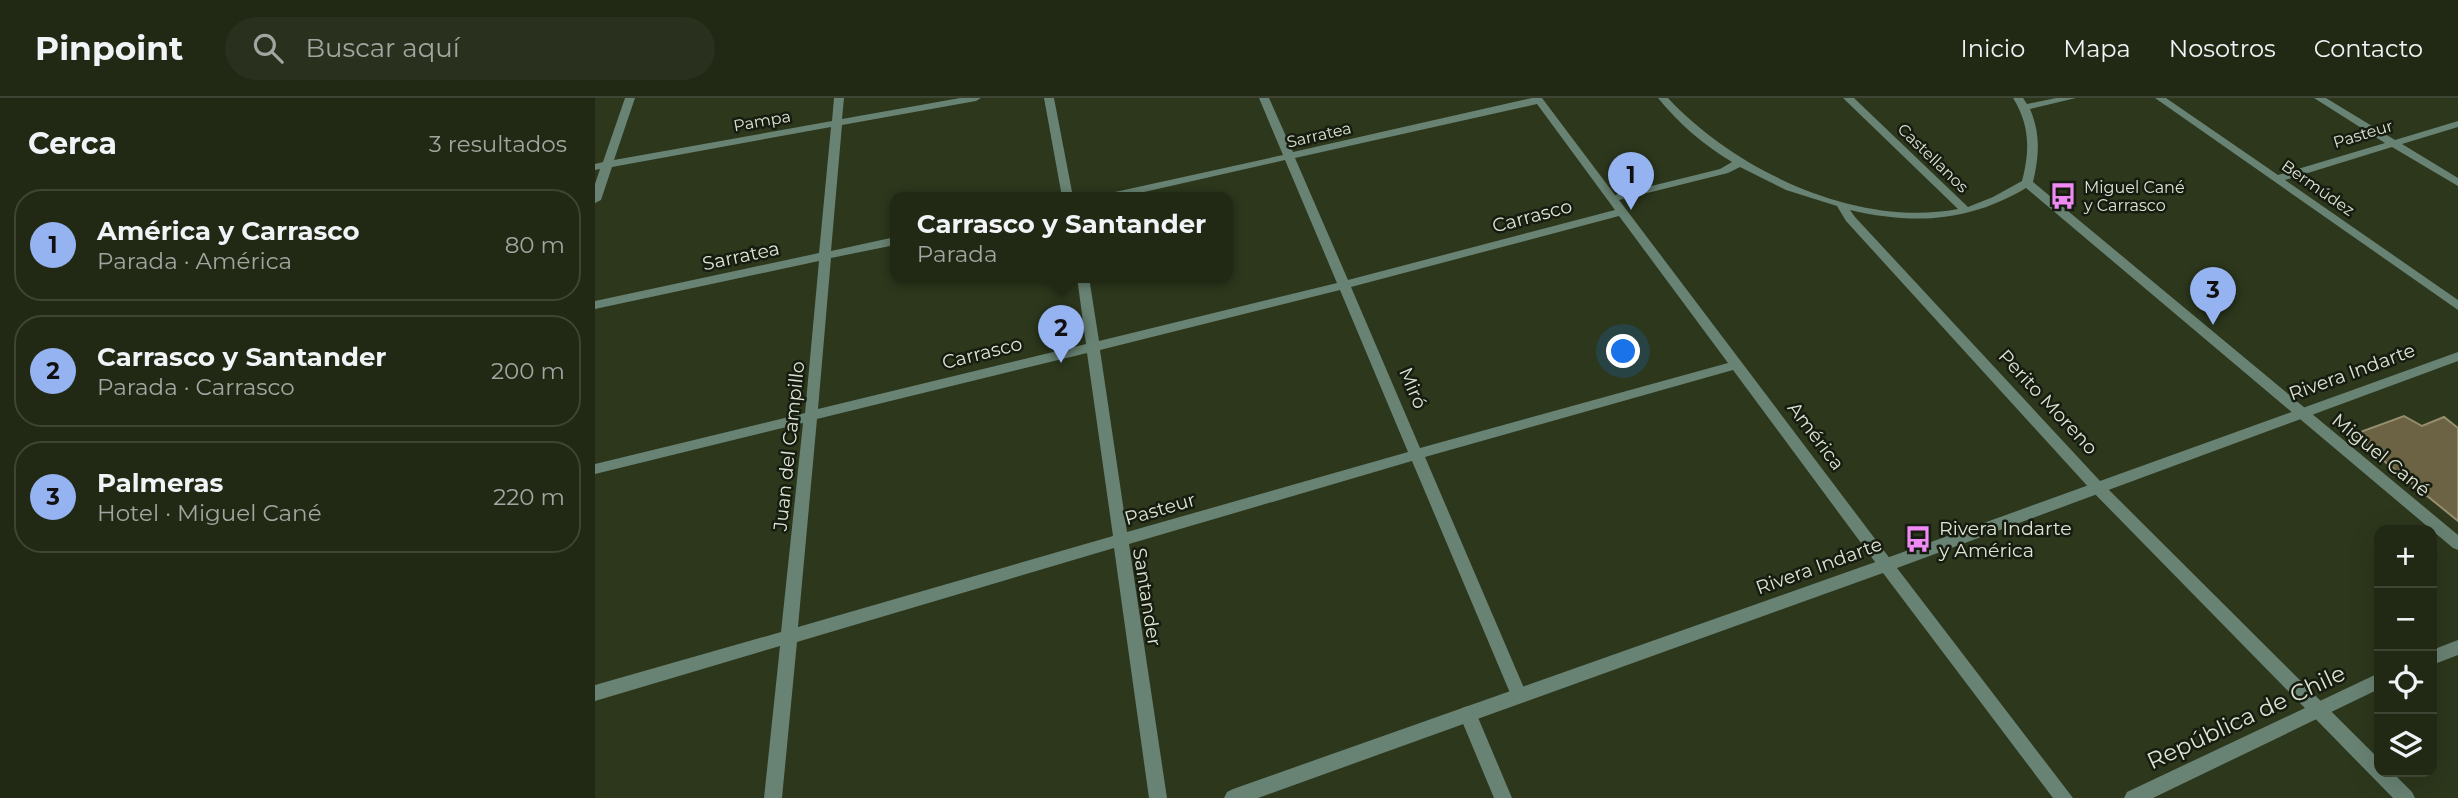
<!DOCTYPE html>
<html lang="es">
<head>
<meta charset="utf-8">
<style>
  :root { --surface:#212915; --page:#29311e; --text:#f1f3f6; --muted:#a2a6a0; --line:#3e4534; --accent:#95b2f1 }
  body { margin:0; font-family:Montserrat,sans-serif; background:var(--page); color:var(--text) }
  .controls { position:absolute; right:21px; bottom:21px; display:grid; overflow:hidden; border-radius:14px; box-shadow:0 7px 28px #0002 }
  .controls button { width:63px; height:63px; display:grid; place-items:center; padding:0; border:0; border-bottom:2px solid var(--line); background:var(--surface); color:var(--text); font:35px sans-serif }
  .you { position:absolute; left:1029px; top:254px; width:24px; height:24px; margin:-18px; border:5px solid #fff; border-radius:50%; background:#1a73e8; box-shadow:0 0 0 10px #1a73e833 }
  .badge { display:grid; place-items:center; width:46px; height:46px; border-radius:50%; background:var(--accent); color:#111; font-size:23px; font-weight:700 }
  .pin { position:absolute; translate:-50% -58px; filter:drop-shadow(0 2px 4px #0008) }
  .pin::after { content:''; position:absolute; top:37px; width:24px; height:21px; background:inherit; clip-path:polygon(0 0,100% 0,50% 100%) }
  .popup { position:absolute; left:295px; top:94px; width:343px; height:91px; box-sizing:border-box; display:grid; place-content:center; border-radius:14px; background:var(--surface); filter:drop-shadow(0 2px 5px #0005); font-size:23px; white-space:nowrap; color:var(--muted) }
  .popup b { font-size:26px; color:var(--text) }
  .popup::after { content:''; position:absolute; left:50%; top:100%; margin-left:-14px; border:14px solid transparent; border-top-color:var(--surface) }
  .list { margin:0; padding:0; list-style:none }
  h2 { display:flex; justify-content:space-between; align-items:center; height:91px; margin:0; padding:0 28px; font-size:30px }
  h2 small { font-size:23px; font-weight:400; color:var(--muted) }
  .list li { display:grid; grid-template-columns:46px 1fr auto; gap:21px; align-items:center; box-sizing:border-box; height:112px; margin:0 14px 14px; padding:0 14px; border:2px solid var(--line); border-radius:28px }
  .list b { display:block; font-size:26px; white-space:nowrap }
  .list p { margin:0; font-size:23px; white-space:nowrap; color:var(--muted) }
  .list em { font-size:23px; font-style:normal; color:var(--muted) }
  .icon { flex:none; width:38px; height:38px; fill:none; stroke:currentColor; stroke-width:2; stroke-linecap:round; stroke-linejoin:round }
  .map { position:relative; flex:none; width:1863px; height:700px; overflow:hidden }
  header { display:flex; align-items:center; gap:42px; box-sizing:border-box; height:98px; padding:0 35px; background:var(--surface); border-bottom:2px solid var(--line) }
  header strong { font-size:33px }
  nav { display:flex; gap:38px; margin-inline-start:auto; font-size:24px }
  .search { width:490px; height:63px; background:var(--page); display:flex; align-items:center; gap:18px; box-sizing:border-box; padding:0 24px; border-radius:38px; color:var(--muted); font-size:26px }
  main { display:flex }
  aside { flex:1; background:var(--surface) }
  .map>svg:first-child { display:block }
  .building { fill:#6b6344; stroke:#978e6e; stroke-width:2 }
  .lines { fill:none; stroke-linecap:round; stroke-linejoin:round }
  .minor { fill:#688273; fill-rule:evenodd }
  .tertiary { fill:#688273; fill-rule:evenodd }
  .labels { text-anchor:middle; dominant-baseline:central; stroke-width:5; stroke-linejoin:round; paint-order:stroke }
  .far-street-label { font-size:16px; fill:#dde4d4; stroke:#171c10 }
  .far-poi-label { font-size:16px; fill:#dde4d4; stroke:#171c10; text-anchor:start }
  .street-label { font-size:19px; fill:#dde4d4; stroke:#171c10 }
  .poi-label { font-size:19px; fill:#dde4d4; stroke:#171c10; text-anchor:start }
  .near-street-label { font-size:23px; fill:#dde4d4; stroke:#171c10 }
</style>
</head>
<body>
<header>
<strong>Pinpoint</strong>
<div class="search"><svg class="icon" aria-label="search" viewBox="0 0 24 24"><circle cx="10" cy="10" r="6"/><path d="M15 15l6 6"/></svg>Buscar aquí</div>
<nav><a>Inicio</a><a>Mapa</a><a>Nosotros</a><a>Contacto</a></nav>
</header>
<main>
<aside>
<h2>Cerca<small>3 resultados</small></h2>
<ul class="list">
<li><span class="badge">1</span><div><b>América y Carrasco</b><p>Parada · América</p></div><em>80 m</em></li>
<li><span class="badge">2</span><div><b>Carrasco y Santander</b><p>Parada · Carrasco</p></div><em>200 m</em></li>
<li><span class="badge">3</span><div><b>Palmeras</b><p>Hotel · Miguel Cané</p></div><em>220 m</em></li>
</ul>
</aside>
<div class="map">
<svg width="1863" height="700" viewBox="0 0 1863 700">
  <rect width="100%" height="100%" fill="#2c371c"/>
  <!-- building -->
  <path class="building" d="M1809,318L1827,328L1849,319L1863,330V423L1757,337Z"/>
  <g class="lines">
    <!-- minor -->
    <g class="minor">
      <path d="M30,0H40L19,62L237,23L239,0H249L247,21L365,0H386L381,3L247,27L236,153L300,139V147L236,160L223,311L491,246L482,179H494L504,243L742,185L690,62L527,99H506L511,96L688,57L664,0H674L698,54L937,0H947L1020,97L1125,71L1137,64C1109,47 1084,26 1063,0H1073C1141,73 1262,130 1363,111L1248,0H1259L1373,109L1398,99L1427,83C1435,53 1435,27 1418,0H1428L1432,6L1461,0H1481L1435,11C1446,36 1444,59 1438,84L1863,437V452L1858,450L1431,90C1374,124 1319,127 1255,112L1260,119L1506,384L1784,661V674H1797L1817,694L1820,700H1798L1496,392L1251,123L1242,108L1191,92L1145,69L1133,75L1024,102L1296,462L1299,467L1296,472L1291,473L1286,472L1138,272L830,359L932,597L930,602L924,605L918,602L817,363L534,446L572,700H554L519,450L202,544L187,700H169L185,548L0,603V587L186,534L208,325L0,376V366L210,315L224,163L0,211V203L224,155L236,29L17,69L6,102L0,105V86L5,71L0,72V66L8,64ZM942,6L1020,112L753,182L700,60ZM1024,118L1133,265L825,350L756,189ZM745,192L813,354L532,434L505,252ZM492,255L518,438L203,529L222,321Z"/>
      <path d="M449,0H459L478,99H467Z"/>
      <path d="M1560,0H1571L1683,77L1790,45L1719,0H1731L1800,42L1863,23V29L1807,46L1863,80V88L1797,49L1690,82L1863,202V212Z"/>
      <path d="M873,608L879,610L917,700H899L864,616L867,610Z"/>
    </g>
    <!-- tertiary -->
    <g class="tertiary">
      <path d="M1863,254V263L1302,470L1478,700H1458L1288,475L663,700H629L632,694L638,691L1286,462Z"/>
      <path d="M1863,542V557L1837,567V552Z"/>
      <path d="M1784,575V591L1558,700H1529L1532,694Z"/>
    </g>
  </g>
  <!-- icons -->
  <defs>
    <symbol id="bus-bare" viewBox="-9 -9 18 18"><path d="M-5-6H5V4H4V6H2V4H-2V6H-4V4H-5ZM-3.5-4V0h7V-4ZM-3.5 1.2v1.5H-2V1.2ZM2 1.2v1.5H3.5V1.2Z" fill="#f08bf6" stroke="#171c10" stroke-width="2.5" paint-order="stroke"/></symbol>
  </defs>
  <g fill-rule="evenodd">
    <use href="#bus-bare" x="1449" y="79" width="38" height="38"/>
    <use href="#bus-bare" x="1304" y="422" width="38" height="38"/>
  </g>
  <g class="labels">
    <!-- far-street labels -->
    <g class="far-street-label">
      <text transform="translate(167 23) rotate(-10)">Pampa</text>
      <text transform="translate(1768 36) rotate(-17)">Pasteur</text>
      <text transform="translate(724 37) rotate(-13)">Sarratea</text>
      <text transform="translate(1338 60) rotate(44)">Castellanos</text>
      <text transform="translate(1723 90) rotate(35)">Bermúdez</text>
    </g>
    <!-- far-poi labels -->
    <g class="far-poi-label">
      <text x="1489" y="89">Miguel Cané<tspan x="1489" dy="18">y Carrasco</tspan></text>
    </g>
    <!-- street labels -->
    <g class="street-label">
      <text transform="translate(937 118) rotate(-15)">Carrasco</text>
      <text transform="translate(146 158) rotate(-12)">Sarratea</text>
      <text transform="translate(387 255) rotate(-14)">Carrasco</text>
      <text transform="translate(1757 274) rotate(-20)">Rivera Indarte</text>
      <text transform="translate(818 290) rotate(67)">Miró</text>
      <text transform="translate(1453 304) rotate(47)">Perito Moreno</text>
      <text transform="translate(1221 338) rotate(53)">América</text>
      <text transform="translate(194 348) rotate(-84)">Juan del Campillo</text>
      <text transform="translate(1786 357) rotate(39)">Miguel Cané</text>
      <text transform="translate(565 411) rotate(-16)">Pasteur</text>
      <text transform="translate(1224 468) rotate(-20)">Rivera Indarte</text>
      <text transform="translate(552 499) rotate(81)">Santander</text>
    </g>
    <!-- poi labels -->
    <g class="poi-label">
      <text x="1344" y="430">Rivera Indarte<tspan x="1344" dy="22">y América</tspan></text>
    </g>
    <!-- near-street labels -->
    <g class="near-street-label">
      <text transform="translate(1651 619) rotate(-25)">República de Chile</text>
    </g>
  </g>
</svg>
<div class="controls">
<button>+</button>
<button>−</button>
<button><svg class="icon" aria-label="locate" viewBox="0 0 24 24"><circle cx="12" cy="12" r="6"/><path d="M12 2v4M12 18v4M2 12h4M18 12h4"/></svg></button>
<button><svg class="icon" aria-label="layers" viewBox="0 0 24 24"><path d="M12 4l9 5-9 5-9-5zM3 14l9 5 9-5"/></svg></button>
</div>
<div class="you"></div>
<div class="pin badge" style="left:1036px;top:112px">1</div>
<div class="pin badge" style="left:466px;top:265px">2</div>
<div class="popup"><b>Carrasco y Santander</b>Parada</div>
<div class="pin badge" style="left:1618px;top:227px">3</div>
</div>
</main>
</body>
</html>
